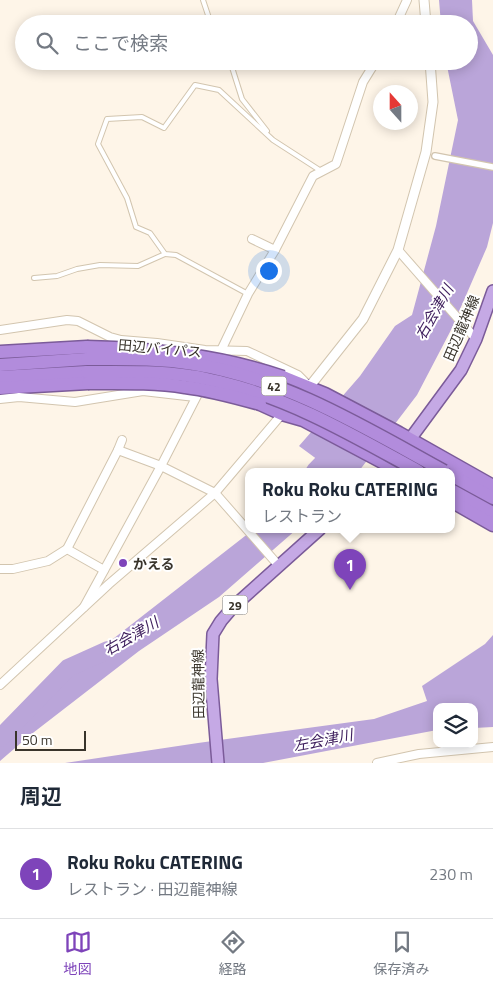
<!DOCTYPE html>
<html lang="ja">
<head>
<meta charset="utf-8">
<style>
  :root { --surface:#fff; --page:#f2f2f3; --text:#1f2937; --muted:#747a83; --line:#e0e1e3; --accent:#7e44ba }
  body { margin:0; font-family:"Titillium Web","Noto Sans JP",sans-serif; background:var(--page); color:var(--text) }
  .controls { position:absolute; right:15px; bottom:15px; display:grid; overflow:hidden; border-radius:10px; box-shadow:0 2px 12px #0003 }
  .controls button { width:45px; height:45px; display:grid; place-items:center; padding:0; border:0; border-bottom:1px solid var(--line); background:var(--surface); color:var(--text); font:25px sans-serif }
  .compass { position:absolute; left:373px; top:85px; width:45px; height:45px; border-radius:50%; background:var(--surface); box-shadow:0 2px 12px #0003; rotate:339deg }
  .scale { position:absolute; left:15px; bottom:12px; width:71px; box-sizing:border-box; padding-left:5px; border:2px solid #39342b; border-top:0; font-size:14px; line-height:18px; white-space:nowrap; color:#39342b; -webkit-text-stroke:4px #fff; paint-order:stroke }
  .you { position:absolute; left:268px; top:270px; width:18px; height:18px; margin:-12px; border:4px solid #fff; border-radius:50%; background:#1a73e8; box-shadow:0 0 0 8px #1a73e833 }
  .badge { display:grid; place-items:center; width:32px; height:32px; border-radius:50%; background:var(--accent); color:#fff; font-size:16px; font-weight:700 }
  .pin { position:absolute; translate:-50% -41px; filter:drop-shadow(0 1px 2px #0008) }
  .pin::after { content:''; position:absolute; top:26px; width:18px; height:15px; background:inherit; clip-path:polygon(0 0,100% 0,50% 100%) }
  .popup { position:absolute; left:245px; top:468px; width:210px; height:65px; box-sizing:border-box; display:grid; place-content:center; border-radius:10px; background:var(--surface); filter:drop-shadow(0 1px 4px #0005); font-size:16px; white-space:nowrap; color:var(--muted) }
  .popup b { font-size:19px; color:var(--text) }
  .popup::after { content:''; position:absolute; left:50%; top:100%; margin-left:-10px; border:10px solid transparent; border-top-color:var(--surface) }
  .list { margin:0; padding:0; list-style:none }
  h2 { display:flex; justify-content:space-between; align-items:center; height:65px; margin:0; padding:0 20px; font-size:21px }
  h2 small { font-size:16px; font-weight:400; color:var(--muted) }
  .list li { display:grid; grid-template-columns:32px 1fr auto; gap:15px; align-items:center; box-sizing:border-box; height:90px; padding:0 20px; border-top:1px solid var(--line) }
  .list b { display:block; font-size:19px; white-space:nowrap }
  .list p { margin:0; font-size:16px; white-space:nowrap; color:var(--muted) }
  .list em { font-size:16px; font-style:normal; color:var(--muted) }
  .icon { flex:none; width:28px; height:28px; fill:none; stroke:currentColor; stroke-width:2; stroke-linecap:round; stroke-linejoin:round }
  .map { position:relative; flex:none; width:493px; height:763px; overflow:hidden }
  .search { position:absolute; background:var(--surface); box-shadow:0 2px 12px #0003; left:15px; right:15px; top:15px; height:55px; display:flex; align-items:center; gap:12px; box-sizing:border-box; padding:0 18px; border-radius:28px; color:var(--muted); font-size:19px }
  .sheet { height:155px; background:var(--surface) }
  nav { display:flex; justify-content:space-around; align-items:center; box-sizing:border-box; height:70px; border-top:1px solid var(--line); background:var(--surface); font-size:14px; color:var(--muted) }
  nav a { display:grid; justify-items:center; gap:2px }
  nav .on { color:var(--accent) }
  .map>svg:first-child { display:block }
  .water { fill:#baa5d9 }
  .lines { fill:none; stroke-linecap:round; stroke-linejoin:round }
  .river { stroke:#baa5d9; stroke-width:18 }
  .service-casing { stroke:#d2c5af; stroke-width:6 }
  .pedestrian-casing { stroke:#d2c5af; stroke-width:8 }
  .minor-casing { stroke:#d2c5af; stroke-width:10 }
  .tertiary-casing { stroke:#d2c5af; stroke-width:11 }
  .primary-casing { stroke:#7b5b99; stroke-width:14 }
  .trunk-casing { stroke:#7b5b99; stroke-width:15 }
  .service { stroke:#fff; stroke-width:4 }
  .pedestrian { stroke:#fff; stroke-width:5.5 }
  .minor { stroke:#fff; stroke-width:8 }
  .tertiary { stroke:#fff; stroke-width:9 }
  .primary { stroke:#c5a9e5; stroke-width:11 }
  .trunk { stroke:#b28cdc; stroke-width:12 }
  .trunk-bridge-casing { stroke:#7b5b99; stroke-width:15; stroke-linecap:butt }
  .trunk-bridge { stroke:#b28cdc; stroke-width:12 }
  .poi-dot { fill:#7e44ba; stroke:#fff; stroke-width:2 }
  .labels { text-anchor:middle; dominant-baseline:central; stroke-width:4; stroke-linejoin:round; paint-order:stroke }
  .shield { fill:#fff; stroke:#74716b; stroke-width:1 }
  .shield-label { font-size:12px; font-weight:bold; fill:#39342b }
  .street-label { font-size:14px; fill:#39342b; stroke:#fff }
  .poi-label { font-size:14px; font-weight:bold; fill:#39342b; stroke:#fff; text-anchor:start }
  .water-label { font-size:15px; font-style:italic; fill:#40215f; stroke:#fff }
</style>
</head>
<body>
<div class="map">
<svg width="493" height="763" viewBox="0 0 493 763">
  <rect width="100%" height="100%" fill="#fef5e8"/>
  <!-- water -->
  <g class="water">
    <path d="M439,0H472L473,21L493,55V223L487,247L451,330L417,395L359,471H325L329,468L299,446L360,376L395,326L412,315L436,226L458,120L446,61H469V24H441Z"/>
    <path d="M254,529H297L219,597L139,651L29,736L0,761V727Z"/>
    <path d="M493,635V727L474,728V707H437V730L263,763H65L198,743L374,719L427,701L422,686L485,644Z"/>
  </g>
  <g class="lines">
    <!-- river -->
    <g class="river">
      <path d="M315,471L340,445"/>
      <path d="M0,738L68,668L108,650"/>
    </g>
    <defs>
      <g id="service">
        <path d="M203,0L211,24"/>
        <path d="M230,61L242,99L267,131"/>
        <path d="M34,278L57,276L77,269L100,265L138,266L165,254"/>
        <path d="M248,294L176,255L165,254L150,233L136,227L127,198L98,144L107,119L142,117L164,128L195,85L219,90L273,140L321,171"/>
      </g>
      <path id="pedestrian" d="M435,156L493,167"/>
      <g id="minor">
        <path d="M396,24L407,0"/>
        <path d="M252,239L275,250"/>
        <path d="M398,250L476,339"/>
        <path d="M0,330L67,320L78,321L110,337L121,340L157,343L205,350L247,351L298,375L307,384"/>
        <path d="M215,363L248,294L275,250L313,176L336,164L363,82L376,61"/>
        <path d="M0,399L19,397L75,402L143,391L195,397"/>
        <path d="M118,450L122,440"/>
        <path d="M67,549L118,450L161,466L215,493L279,566"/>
        <path d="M0,569H13L48,561L67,549L104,570"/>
        <path d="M84,607L161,466L201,388"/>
        <path d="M0,685L109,584L215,493L282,414"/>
        <path d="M377,763L419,754L493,747"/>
      </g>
      <g id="tertiary">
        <path d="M424,0L426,24"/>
        <path d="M306,391L363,319L398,250L426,152L433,102L430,61"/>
      </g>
      <g id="primary">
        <path d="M405,446L461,370L476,339L493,291"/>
        <path d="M218,763L211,679L213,634L221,621L233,607L320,529"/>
      </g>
      <g id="trunk">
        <path d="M0,352L87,347"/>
        <path d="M0,365L87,359"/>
        <path d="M0,377L87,372"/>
        <path d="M283,377L325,394L399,433L493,486"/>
        <path d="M0,388L88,383"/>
        <path d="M260,404L282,414L303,420L399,471"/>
        <path d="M451,475L493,498"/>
        <path d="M451,490L493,513"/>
        <path d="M451,501L493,525"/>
      </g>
    </defs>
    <!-- service casing -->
    <use href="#service" class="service-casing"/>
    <!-- pedestrian casing -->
    <use href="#pedestrian" class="pedestrian-casing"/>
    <!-- minor casing -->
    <use href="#minor" class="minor-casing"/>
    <!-- tertiary casing -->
    <use href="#tertiary" class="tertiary-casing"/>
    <!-- primary casing -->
    <use href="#primary" class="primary-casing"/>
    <!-- trunk casing -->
    <use href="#trunk" class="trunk-casing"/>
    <!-- service -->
    <use href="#service" class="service"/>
    <!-- pedestrian -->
    <use href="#pedestrian" class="pedestrian"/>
    <!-- minor -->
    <use href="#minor" class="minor"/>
    <!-- tertiary -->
    <use href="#tertiary" class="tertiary"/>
    <!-- primary -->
    <use href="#primary" class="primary"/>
    <!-- trunk -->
    <use href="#trunk" class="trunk"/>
    <defs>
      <g id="trunk-bridge">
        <path d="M87,347C154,349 218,355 283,377"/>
        <path d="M87,359C123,359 158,358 194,364C286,379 364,427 444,471"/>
        <path d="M87,372C122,372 156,371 190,376C200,377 210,380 220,382C292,399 354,436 418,471"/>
        <path d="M88,383C120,383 153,382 185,387C210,390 235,397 260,404"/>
      </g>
    </defs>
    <!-- trunk-bridge casing -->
    <use href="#trunk-bridge" class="trunk-bridge-casing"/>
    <!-- trunk-bridge -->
    <use href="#trunk-bridge" class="trunk-bridge"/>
  </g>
  <!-- markers -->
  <circle class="poi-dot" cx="123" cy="563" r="5"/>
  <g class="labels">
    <!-- shield labels -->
    <g class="shield">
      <rect x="261.5" y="376.5" width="25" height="19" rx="4"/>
      <rect x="222.5" y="595.5" width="25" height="19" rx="4"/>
    </g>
    <g class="shield-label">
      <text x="274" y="386">42</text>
      <text x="235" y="605">29</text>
    </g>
    <!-- street labels -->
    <g class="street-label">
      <text transform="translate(461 328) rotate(-67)">田辺龍神線</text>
      <text transform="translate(160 348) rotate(5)">田辺バイパス</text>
      <text transform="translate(198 684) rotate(-91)">田辺龍神線</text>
    </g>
    <!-- poi labels -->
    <g class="poi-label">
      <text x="133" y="563">かえる</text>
    </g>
    <!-- water labels -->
    <g class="water-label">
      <text transform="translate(434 312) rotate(-60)">右会津川</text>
      <text transform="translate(131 636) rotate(-30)">右会津川</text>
      <text transform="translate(323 740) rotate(-11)">左会津川</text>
    </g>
  </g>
</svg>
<div class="controls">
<button><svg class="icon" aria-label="layers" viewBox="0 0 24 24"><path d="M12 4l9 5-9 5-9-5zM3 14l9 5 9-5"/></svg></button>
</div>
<svg class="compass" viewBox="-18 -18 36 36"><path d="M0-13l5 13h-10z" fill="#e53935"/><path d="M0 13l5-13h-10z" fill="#747a83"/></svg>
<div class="scale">50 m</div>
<div class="you"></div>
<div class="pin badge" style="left:350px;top:590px">1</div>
<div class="popup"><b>Roku Roku CATERING</b>レストラン</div>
<div class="search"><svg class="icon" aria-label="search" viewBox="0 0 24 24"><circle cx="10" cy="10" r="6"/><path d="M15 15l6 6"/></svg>ここで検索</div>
</div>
<section class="sheet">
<h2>周辺<small></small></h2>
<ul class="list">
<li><span class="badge">1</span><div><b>Roku Roku CATERING</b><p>レストラン · 田辺龍神線</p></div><em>230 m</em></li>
</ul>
</section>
<nav>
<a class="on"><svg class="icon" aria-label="map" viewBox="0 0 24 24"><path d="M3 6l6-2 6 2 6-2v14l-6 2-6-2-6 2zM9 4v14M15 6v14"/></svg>地図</a>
<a><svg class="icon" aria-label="directions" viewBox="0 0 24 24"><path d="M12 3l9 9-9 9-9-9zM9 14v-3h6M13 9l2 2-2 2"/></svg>経路</a>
<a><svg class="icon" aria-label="saved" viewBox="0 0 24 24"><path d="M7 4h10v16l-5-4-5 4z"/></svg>保存済み</a>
</nav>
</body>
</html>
